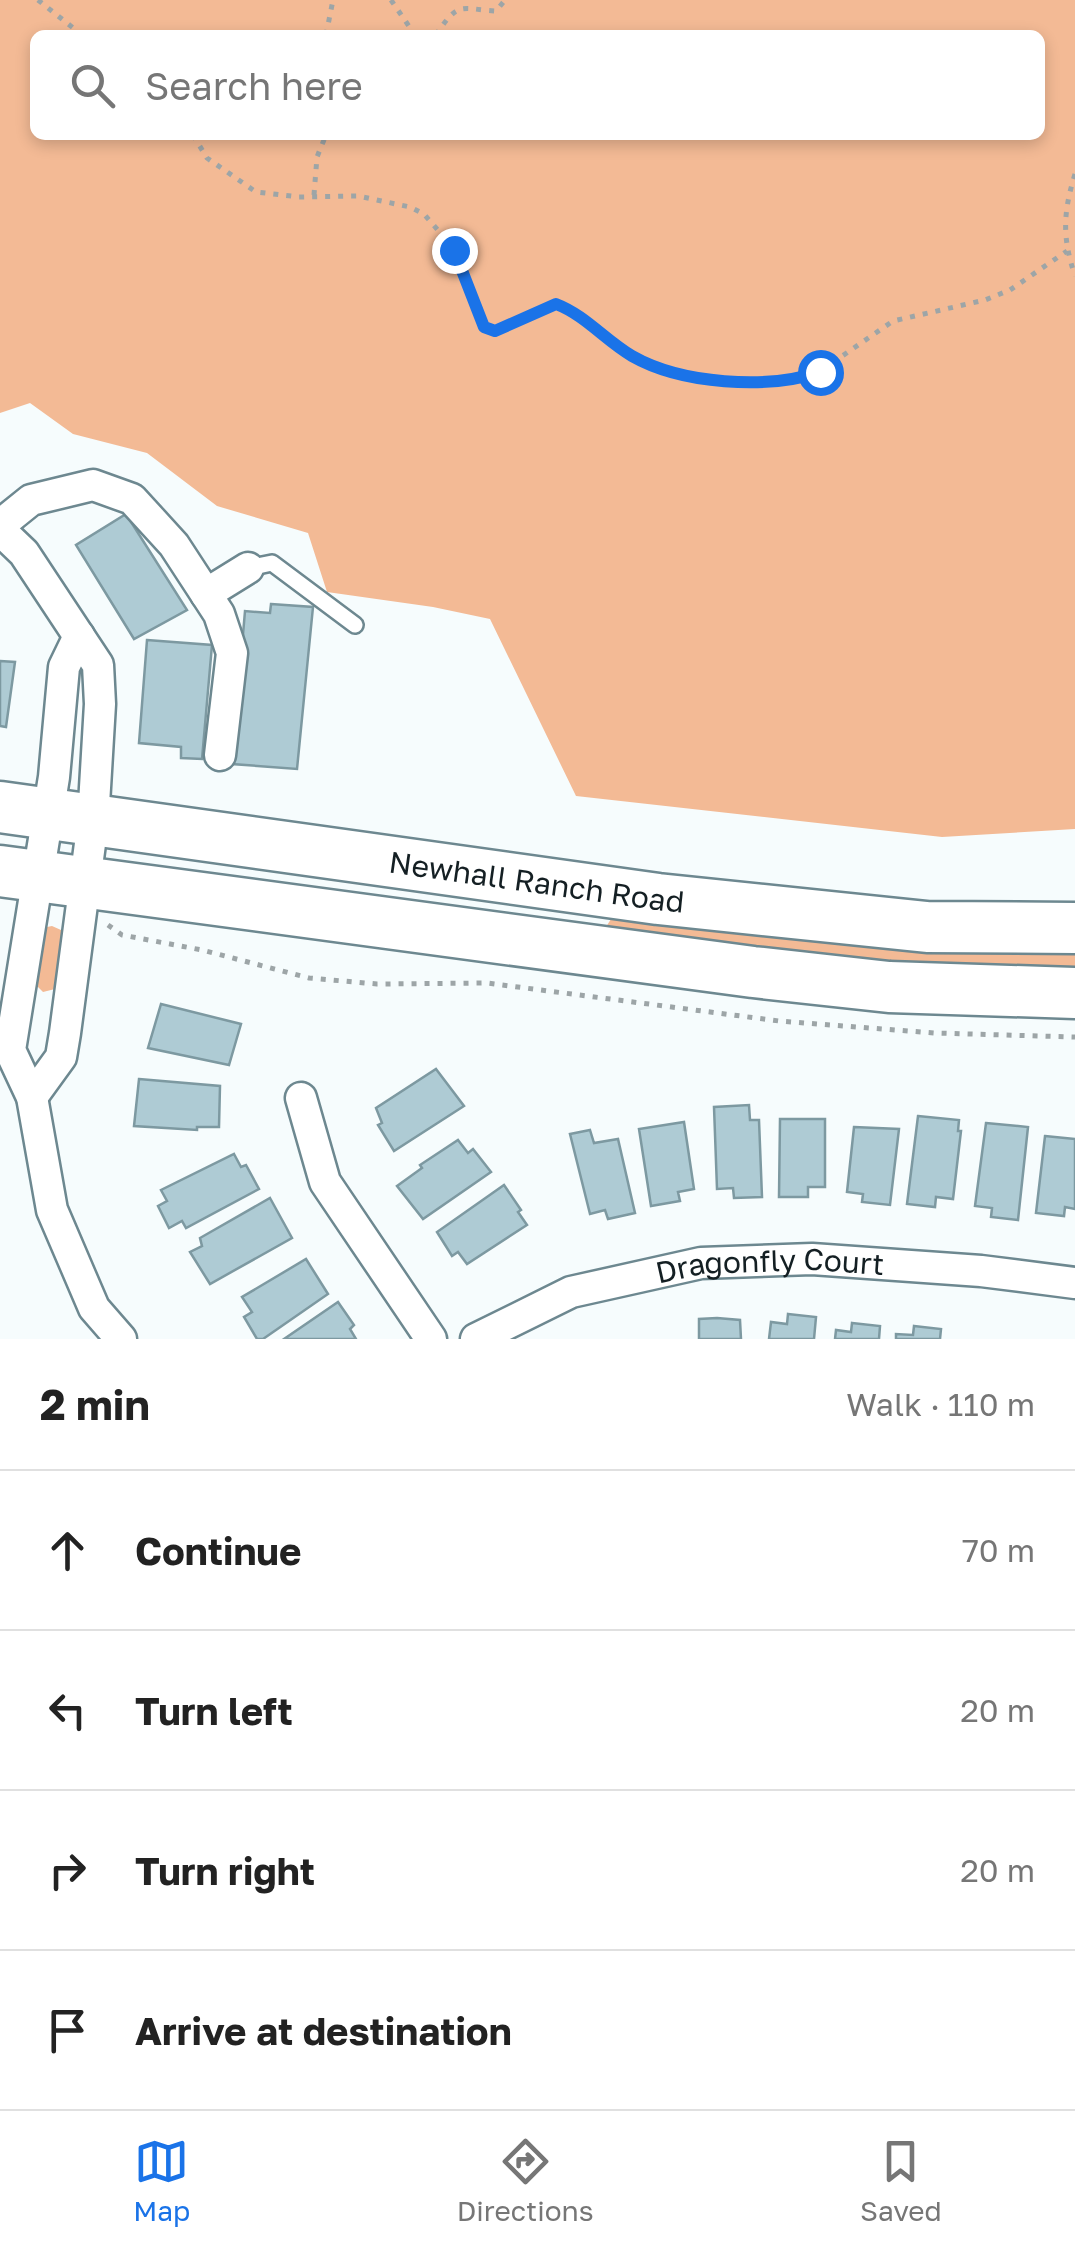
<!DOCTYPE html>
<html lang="en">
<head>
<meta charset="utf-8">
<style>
  :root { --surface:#fff; --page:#f6f6f6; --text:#222; --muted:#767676; --line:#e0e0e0; --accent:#1a73e8 }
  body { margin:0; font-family:"Golos Text",sans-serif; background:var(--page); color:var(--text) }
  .stop { position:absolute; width:30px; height:30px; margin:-22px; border:8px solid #1a73e8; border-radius:50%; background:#fff }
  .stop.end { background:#1a73e8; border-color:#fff; box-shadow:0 2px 10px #0008 }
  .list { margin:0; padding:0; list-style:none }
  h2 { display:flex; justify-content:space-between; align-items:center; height:130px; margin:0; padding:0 40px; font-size:42px }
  h2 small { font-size:32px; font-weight:400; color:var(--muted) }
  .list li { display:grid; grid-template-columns:65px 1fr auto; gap:30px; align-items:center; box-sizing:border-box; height:160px; padding:0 40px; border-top:2px solid var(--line) }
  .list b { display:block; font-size:38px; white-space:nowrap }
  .list em { font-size:32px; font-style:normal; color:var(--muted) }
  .icon { flex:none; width:55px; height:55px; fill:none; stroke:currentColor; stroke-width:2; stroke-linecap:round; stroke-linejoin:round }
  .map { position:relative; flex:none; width:1075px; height:1339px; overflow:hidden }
  .search { position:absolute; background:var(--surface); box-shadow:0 5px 15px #0003; left:30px; right:30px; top:30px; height:110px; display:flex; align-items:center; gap:25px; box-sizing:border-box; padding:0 35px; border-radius:15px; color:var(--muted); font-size:38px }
  .sheet { height:770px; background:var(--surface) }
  nav { display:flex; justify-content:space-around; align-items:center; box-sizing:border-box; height:140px; border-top:2px solid var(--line); background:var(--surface); font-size:28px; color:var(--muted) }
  nav a { display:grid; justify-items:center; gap:5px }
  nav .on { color:var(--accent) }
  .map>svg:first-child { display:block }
  .green { fill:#f3ba95; fill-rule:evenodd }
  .building { fill:#aecbd4; stroke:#7d99a1; stroke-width:2.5 }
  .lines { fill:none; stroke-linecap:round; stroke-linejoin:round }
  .lane-casing { stroke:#6d8890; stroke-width:20 }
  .street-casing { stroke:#6d8890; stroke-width:35 }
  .primary-casing { stroke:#6d8890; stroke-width:55 }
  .path { stroke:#9da5a7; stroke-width:5; stroke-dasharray:5 8; stroke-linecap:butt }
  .lane { stroke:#fff; stroke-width:15 }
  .street { stroke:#fff; stroke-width:30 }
  .primary { stroke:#fff; stroke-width:50 }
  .route { stroke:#1a73e8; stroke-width:12 }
  .labels { text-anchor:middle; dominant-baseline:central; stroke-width:9; stroke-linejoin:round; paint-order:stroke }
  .street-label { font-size:30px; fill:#141f23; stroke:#fff }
</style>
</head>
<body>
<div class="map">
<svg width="1075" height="1339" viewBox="0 0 1075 1339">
  <rect width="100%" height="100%" fill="#f6fcfd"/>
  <!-- green -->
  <g class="green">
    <path d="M0,0H1075V829L942,837L576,796L490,619L433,607L327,592L308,533L217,506L147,453L73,434L30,403L0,413ZM35,35H1040V135H35Z"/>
    <path d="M635,917L1075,952V970L947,966L823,957L606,927L611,919Z"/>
    <path d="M52,926L61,930L65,937L60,982L55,989L43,992L31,980L42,928Z"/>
  </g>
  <!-- building -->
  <g class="building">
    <path d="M126,514L187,610L134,639L76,545Z"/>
    <path d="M271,604L313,607L297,769L232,764L245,611L270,613Z"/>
    <path d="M147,640L212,645L202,759L181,758V747L139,743Z"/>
    <path d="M0,661L15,662L6,727L0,726Z"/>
    <path d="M161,1004L241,1024L229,1065L148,1048Z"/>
    <path d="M436,1069L464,1106L394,1151L378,1125L382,1123L376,1108Z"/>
    <path d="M139,1079L220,1086L219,1127H197V1130L134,1126Z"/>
    <path d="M749,1105L750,1120H759L762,1197L734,1198L733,1188L717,1189L714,1107Z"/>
    <path d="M918,1116L959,1120L958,1131H961L953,1199L936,1197L935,1207L907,1204Z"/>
    <path d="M780,1119H825V1187H808V1197H779Z"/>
    <path d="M684,1122L694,1189L678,1192L680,1201L651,1206L639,1129Z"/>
    <path d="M986,1123L1028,1127L1018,1220L991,1217L992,1208L975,1206Z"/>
    <path d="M854,1127L899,1129L890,1205L862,1202L863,1194L847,1192Z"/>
    <path d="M590,1130L594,1143L618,1139L635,1213L608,1219L605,1210L590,1214L570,1134Z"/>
    <path d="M1045,1136L1075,1139V1209L1065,1207L1064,1216L1036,1213Z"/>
    <path d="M458,1140L468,1153L473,1149L491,1172L423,1219L397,1186L422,1168L420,1165Z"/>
    <path d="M234,1154L241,1167L246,1165L259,1189L186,1228L182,1221L169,1228L158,1206L167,1201L161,1190Z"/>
    <path d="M504,1185L521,1210L518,1212L527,1225L467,1264L458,1252L452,1256L437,1232Z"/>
    <path d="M270,1198L292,1238L210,1284L190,1252L202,1246L200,1238Z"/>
    <path d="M306,1259L328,1294L263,1339H257L244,1317L252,1312L242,1297Z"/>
    <path d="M338,1302L354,1325L350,1329L356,1339H284Z"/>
    <path d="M788,1314L816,1317L814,1339H769L771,1322L787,1324Z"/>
    <path d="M717,1318L740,1320L741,1339H699V1319Z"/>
    <path d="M852,1323L880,1326L879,1339H835L836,1330L851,1332Z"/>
    <path d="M914,1326L941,1329L940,1339H896V1334L913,1335Z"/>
  </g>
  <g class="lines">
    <defs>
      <path id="lane" d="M248,568L272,563L355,625"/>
      <g id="street">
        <path d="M0,525L31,500L93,485L132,499L174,545L219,614L232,653L220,755"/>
        <path d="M0,530L24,553L98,665L100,704L93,821L65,1033L61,1057L32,1097"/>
        <path d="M206,594L248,568"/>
        <path d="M79,636L64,667L54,777L10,1050L32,1097L52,1210L94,1308L121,1339"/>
        <path d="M301,1098L325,1182L431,1339"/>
        <path id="s1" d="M476,1339L571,1292L701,1263L812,1259L981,1271L1075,1283"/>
      </g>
      <g id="primary">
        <path id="s2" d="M0,807L658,899L927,927L1075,928"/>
        <path d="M0,871L753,972L889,987L1075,993"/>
      </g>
    </defs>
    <!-- lane casing -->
    <use href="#lane" class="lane-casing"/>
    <!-- street casing -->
    <use href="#street" class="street-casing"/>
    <!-- primary casing -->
    <use href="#primary" class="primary-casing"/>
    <!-- path -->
    <g class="path">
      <path d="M38,0L82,35"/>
      <path d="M391,0L415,35"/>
      <path d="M326,35L333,0"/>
      <path d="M436,35C459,0 460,9 496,11L505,0"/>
      <path d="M193,135L207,158L256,192L299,197L358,196L410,207L424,214L455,250L484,327L495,331L557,304L632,356L684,378L720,381L801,378L819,372L893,321L985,300L1010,290L1067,251"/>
      <path d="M1075,174C1063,213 1062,237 1075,276"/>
      <path d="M314,195L317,157L326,135"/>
      <path d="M108,925L122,935L202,950L309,978L377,984L487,983L779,1021L935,1033L1075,1037"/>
    </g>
    <!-- lane -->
    <use href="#lane" class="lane"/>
    <!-- street -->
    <use href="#street" class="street"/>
    <!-- primary -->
    <use href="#primary" class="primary"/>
  </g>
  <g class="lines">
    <!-- route -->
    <path class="route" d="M454,250L484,327L495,331L556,304C585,315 606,341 632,356C681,384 767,390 820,372"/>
  </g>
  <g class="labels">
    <!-- street labels -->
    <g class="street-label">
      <text stroke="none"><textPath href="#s2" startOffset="542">Newhall Ranch Road</textPath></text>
      <text stroke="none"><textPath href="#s1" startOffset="308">Dragonfly Court</textPath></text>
    </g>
  </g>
</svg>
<div class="stop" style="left:820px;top:372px"></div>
<div class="stop end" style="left:454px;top:250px"></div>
<div class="search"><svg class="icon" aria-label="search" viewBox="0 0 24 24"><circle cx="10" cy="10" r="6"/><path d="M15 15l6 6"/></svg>Search here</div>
</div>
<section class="sheet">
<h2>2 min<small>Walk · 110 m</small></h2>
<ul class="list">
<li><svg class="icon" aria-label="ahead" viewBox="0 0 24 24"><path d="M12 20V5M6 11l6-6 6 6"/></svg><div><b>Continue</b></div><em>70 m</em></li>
<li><svg class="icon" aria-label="left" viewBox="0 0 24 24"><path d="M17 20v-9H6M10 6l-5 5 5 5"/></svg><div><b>Turn left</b></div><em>20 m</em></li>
<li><svg class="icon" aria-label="right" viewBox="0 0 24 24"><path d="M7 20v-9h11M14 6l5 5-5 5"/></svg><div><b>Turn right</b></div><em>20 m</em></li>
<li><svg class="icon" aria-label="arrive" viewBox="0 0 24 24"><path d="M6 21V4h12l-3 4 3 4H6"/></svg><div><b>Arrive at destination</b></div></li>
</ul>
</section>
<nav>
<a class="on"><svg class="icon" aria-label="map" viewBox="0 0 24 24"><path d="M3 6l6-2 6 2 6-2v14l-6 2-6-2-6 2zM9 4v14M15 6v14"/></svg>Map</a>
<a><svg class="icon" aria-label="directions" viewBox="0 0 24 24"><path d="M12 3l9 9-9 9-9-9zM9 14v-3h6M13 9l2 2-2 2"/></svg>Directions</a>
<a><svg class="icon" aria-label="saved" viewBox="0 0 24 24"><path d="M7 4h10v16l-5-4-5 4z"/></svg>Saved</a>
</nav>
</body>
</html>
